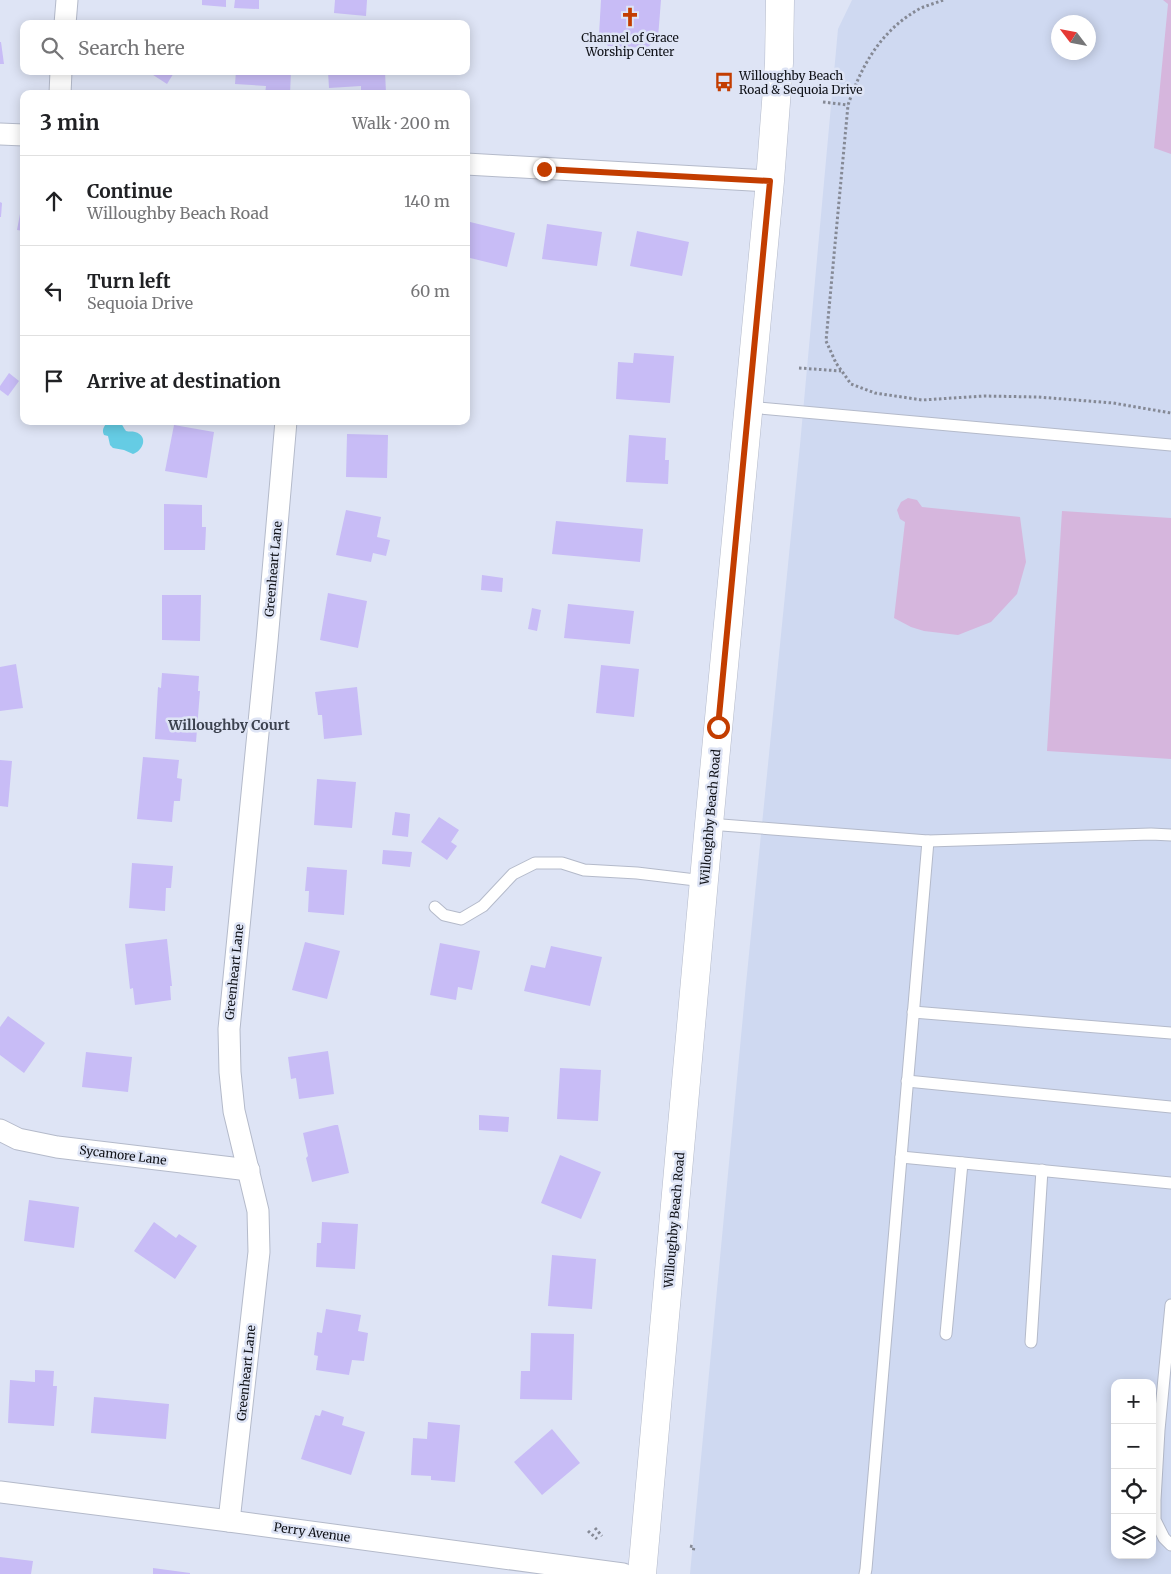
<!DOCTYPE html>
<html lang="en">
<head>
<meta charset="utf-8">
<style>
  :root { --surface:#fff; --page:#f6f6f6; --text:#202124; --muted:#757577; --line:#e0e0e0 }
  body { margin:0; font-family:Merriweather,serif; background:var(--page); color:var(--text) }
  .controls { position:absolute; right:15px; bottom:15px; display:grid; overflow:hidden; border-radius:10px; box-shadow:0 2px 12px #0003 }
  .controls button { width:45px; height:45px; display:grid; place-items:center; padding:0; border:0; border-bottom:1px solid var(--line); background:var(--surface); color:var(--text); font:25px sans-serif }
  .compass { position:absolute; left:1051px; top:15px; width:45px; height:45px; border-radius:50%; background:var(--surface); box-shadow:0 2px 12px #0003; rotate:302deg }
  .stop { position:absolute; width:15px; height:15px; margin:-11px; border:4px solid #c33d00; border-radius:50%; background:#fff }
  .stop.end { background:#c33d00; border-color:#fff; box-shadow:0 1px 5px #0008 }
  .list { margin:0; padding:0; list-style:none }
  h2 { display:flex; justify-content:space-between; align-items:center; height:65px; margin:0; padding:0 20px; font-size:21px }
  h2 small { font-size:16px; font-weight:400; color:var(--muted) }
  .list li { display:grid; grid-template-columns:32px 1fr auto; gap:15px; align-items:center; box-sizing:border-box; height:90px; padding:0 20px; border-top:1px solid var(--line) }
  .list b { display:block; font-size:19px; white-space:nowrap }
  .list p { margin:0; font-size:16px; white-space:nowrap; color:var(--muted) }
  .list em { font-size:16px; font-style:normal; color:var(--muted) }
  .icon { flex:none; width:28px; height:28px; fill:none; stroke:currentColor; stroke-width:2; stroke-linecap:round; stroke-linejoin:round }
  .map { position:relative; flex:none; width:1171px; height:1574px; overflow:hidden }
  .search { position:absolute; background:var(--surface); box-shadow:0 2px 12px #0003; left:20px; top:20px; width:450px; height:55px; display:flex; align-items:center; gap:12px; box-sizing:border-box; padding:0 18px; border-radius:10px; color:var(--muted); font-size:19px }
  .panel { position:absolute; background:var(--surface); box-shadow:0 2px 12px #0003; left:20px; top:90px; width:450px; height:335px; border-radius:10px }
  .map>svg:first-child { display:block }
  .built { fill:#cfd9f1; fill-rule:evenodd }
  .green { fill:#d6b6dd }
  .water { fill:#65cce4 }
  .building { fill:#c8bcf6 }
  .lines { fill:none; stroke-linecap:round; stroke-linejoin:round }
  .service-casing { stroke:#b4baca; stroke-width:13 }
  .minor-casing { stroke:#b4baca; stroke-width:23 }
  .tertiary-casing { stroke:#b4baca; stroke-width:29 }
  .path { stroke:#858995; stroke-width:3; stroke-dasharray:2.5 2.5; stroke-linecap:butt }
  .service { stroke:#fff; stroke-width:11 }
  .minor { stroke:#fff; stroke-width:21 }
  .tertiary { stroke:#fff; stroke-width:28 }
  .route { stroke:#c33d00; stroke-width:6 }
  .labels { text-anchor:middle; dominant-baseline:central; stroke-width:5; stroke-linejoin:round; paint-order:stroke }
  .poi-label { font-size:12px; fill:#0e1016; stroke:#dee4f5 }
  .street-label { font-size:12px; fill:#0e1016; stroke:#dee4f5 }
  .neighbourhood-label { font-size:14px; font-weight:bold; fill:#3c424f; stroke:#dee4f5 }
</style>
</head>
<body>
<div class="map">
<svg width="1171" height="1574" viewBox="0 0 1171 1574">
  <rect width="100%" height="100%" fill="#dee4f5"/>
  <!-- built -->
  <path class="built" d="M852,0H1171V1574H690L746,984L800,445L838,29ZM1058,22H1088V52H1058ZM1115,1383H1152V1555H1115Z"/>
  <!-- green -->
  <g class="green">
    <path d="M1163,0H1171V154L1154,148L1168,4Z"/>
    <path d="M908,498L917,500L922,507L1020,517L1026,562L1017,594L991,622L958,635L924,631L911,627L894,618L905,522L900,519L897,510L901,502Z"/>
    <path d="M1062,511L1171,518V759L1047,751Z"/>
  </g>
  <!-- water -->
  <path class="water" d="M109,421C123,421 119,421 126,431C129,432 132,431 135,432C149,436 143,451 133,454L124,450L113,448L110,445L108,436L104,435C101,429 105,425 109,421Z"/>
  <!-- building -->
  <g class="building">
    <path d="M202,0H226V7L202,5Z"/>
    <path d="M235,0H259V9L234,8Z"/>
    <path d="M335,0H367L366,16L334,13Z"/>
    <path d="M601,0H661L658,38L647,48L608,46L599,35Z"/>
    <path d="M0,42H1L4,64H0Z"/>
    <path d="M147,71H175L167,84Z"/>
    <path d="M236,71H291L290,94H265L266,86L235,84Z"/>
    <path d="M328,71H385L386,93L361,94V86L329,88Z"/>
    <path d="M23,198H24V231L17,230Z"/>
    <path d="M0,202L2,203L1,217H0Z"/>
    <path d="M466,221L515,233L507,267L466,257Z"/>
    <path d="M547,224L602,232L597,266L542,259Z"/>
    <path d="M637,231L689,242L682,276L630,266Z"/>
    <path d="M634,353L674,356L670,403L616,399L618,362L633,363Z"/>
    <path d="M9,373L19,381L8,396L0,390V386Z"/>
    <path d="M174,425L214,432L207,478L165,471Z"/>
    <path d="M347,434L388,435L387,478L346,477Z"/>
    <path d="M629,435L666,438L665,460H669L668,484L626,482Z"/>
    <path d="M164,504L202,505V527H206L205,550H164Z"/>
    <path d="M346,510L381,517L377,537L390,540L386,556L373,553L371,562L336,555Z"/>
    <path d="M556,521L643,529L640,562L552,554Z"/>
    <path d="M482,575L503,578L502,592L481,590Z"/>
    <path d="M328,593L367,601L358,648L320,640Z"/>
    <path d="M162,595H201L200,641L162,640Z"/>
    <path d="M568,604L634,611L630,644L564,638Z"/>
    <path d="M532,608L541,610L537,631L528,629Z"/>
    <path d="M16,664L23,708L0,711V667Z"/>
    <path d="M601,665L639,669L634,717L596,713Z"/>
    <path d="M162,673L199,676L198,691H200L196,742L155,739L158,687L161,688Z"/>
    <path d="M357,687L362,735L324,739L322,715H318L315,692Z"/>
    <path d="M143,757L179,760L177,778L182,779L180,801H174L172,822L137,819Z"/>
    <path d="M0,760L12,761L8,807L0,806Z"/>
    <path d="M317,779L356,782L352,828L314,825Z"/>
    <path d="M395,812L410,814L408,837L392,835Z"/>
    <path d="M439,817L459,830L451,842L457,846L447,860L421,842Z"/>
    <path d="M383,850L412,852L410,867L382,864Z"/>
    <path d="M132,863L173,866L171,888H166L165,911L129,908Z"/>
    <path d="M307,867L347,870L344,915L308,912L309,891H305Z"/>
    <path d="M167,939L172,986H170L171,1000L135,1005L133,988L130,989L125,944Z"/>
    <path d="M305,942L340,951L327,999L292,990Z"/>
    <path d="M440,943L480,951L472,990L458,987L456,1000L430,995Z"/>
    <path d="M551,946L602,957L590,1006L524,991L531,965L545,968Z"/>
    <path d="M8,1016L45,1043L24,1073L0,1055V1027Z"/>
    <path d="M328,1051L334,1094L299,1099L296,1078L291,1079L288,1057Z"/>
    <path d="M86,1052L132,1057L128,1092L82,1087Z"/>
    <path d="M560,1068L601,1070L598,1121L557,1119Z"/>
    <path d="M479,1115L509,1117L508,1132L479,1130Z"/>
    <path d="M335,1125H338L349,1173L312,1182L306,1158L308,1156L303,1133Z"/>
    <path d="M560,1155L601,1172L581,1219L541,1203Z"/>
    <path d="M29,1200L79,1207L74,1248L24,1241Z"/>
    <path d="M154,1222L176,1238L179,1234L197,1246L175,1279L134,1251Z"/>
    <path d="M322,1222L358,1224L355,1269L316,1267L317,1243H321Z"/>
    <path d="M552,1255L596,1259L592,1309L548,1306Z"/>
    <path d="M326,1309L361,1315L358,1331L368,1333L364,1361L352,1360L349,1375L316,1370L318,1356L314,1355L317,1332L322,1333Z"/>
    <path d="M531,1333L574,1334L572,1400L520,1399L521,1371H530Z"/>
    <path d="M35,1370L54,1371L53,1386H57L54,1426L8,1423L10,1380L35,1382Z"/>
    <path d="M94,1397L169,1404L166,1439L91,1433Z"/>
    <path d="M322,1410L344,1417L342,1425L365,1432L351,1475L301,1459L315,1415L320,1416Z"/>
    <path d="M428,1422L460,1425L455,1482L431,1480V1476L411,1475L413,1438L427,1439Z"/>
    <path d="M552,1429L580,1463L542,1495L514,1462Z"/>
    <path d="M0,1557L33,1561L31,1574H0Z"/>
    <path d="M153,1568L190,1573V1574H153Z"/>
  </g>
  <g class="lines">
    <defs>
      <g id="service">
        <path d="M749,407L1171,445"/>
        <path d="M709,824L928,841L1151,834L1171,835"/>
        <path d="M435,907L444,915L461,919L483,906L513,874L535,863H562L584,870L637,873L704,881"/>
        <path d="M913,1012L1171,1033"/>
        <path d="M907,1081L1171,1107"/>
        <path d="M901,1157L1171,1183"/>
        <path d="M1171,1305L1159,1430L1155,1500V1520L1164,1538L1171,1545"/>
        <path d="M946,1334L962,1163"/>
        <path d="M1031,1342L1042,1170"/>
        <path d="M865,1574L866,1569L928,841"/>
      </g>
      <g id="minor">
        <path d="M65,24L67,0"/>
        <path d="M60,94L61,71"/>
        <path d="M0,134L24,135"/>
        <path d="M466,164L770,181"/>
        <path d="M0,1130L18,1139L57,1147L249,1170"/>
        <path d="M0,1492L229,1521L623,1574"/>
        <path d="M229,1521L259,1252L258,1211L234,1111L230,1072L229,1029L267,641L286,421"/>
      </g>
      <path id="tertiary" d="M642,1574L709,824L770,181L779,63L780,0"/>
    </defs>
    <!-- service casing -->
    <use href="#service" class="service-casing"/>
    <!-- minor casing -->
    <use href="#minor" class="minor-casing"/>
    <!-- tertiary casing -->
    <use href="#tertiary" class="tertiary-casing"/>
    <!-- path -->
    <g class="path">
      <path d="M943,0C936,3 928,5 921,8C882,29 862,64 848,105L826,341L836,363L851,384L875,393L922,400L984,396L1038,397L1113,403L1171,413"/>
      <path d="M823,102L848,105"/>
      <path d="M799,368L841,371"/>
      <path d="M595,1528L602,1536"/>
      <path d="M588,1531L597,1539"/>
      <path d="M690,1546L694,1547L693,1552"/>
    </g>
    <!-- service -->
    <use href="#service" class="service"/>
    <!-- minor -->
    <use href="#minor" class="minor"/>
    <!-- tertiary -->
    <use href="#tertiary" class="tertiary"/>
  </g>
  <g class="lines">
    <!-- route -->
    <path class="route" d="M544,169L770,181L718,727"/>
  </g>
  <!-- icons -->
  <defs>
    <symbol id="church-bare" viewBox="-9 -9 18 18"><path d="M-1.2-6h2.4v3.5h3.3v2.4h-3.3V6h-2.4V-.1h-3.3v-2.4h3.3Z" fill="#c33d00" stroke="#dee4f5" stroke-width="2.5" paint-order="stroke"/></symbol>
    <symbol id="bus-bare" viewBox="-9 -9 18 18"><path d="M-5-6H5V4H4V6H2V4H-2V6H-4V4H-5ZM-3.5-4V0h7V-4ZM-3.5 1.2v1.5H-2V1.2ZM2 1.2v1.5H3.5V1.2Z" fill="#c33d00" stroke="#dee4f5" stroke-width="2.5" paint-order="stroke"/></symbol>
  </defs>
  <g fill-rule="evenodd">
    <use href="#church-bare" x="616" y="3" width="28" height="28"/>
    <use href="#bus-bare" x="710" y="68" width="28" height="28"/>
  </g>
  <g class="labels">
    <!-- poi labels -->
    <g class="poi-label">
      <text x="630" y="37">Channel of Grace<tspan x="630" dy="14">Worship Center</tspan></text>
      <text x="739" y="75" text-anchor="start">Willoughby Beach<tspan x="739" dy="14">Road &amp; Sequoia Drive</tspan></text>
    </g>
    <!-- street labels -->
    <g class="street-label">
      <text transform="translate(273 569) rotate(-85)">Greenheart Lane</text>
      <text transform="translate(710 817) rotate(-85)">Willoughby Beach Road</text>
      <text transform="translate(234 972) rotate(-84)">Greenheart Lane</text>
      <text transform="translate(123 1155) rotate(7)">Sycamore Lane</text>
      <text transform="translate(674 1220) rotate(-85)">Willoughby Beach Road</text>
      <text transform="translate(246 1373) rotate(-84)">Greenheart Lane</text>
      <text transform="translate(312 1532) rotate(8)">Perry Avenue</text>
    </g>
    <!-- neighbourhood labels -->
    <g class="neighbourhood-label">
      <text x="229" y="725">Willoughby Court</text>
    </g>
  </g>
</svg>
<div class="controls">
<button>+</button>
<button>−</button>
<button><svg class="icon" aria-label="locate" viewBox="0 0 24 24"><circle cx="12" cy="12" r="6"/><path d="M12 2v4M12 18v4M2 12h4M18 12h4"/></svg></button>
<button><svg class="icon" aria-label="layers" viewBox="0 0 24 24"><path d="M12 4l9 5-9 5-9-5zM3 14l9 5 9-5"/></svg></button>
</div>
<svg class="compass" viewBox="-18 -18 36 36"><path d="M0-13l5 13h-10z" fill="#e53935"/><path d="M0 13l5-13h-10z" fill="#757577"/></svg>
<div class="stop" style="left:718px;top:727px"></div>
<div class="stop end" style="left:544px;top:169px"></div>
<div class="search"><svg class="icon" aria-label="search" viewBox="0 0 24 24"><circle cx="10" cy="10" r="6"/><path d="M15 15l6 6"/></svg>Search here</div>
<section class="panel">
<h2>3 min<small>Walk · 200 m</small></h2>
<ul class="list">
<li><svg class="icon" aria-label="ahead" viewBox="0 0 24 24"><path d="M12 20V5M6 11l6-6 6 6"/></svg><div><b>Continue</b><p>Willoughby Beach Road</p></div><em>140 m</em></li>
<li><svg class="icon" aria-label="left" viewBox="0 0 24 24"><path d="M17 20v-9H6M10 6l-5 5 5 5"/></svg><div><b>Turn left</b><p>Sequoia Drive</p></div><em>60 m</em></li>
<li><svg class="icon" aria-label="arrive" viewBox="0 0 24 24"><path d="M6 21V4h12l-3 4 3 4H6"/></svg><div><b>Arrive at destination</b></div></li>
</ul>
</section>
</div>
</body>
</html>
